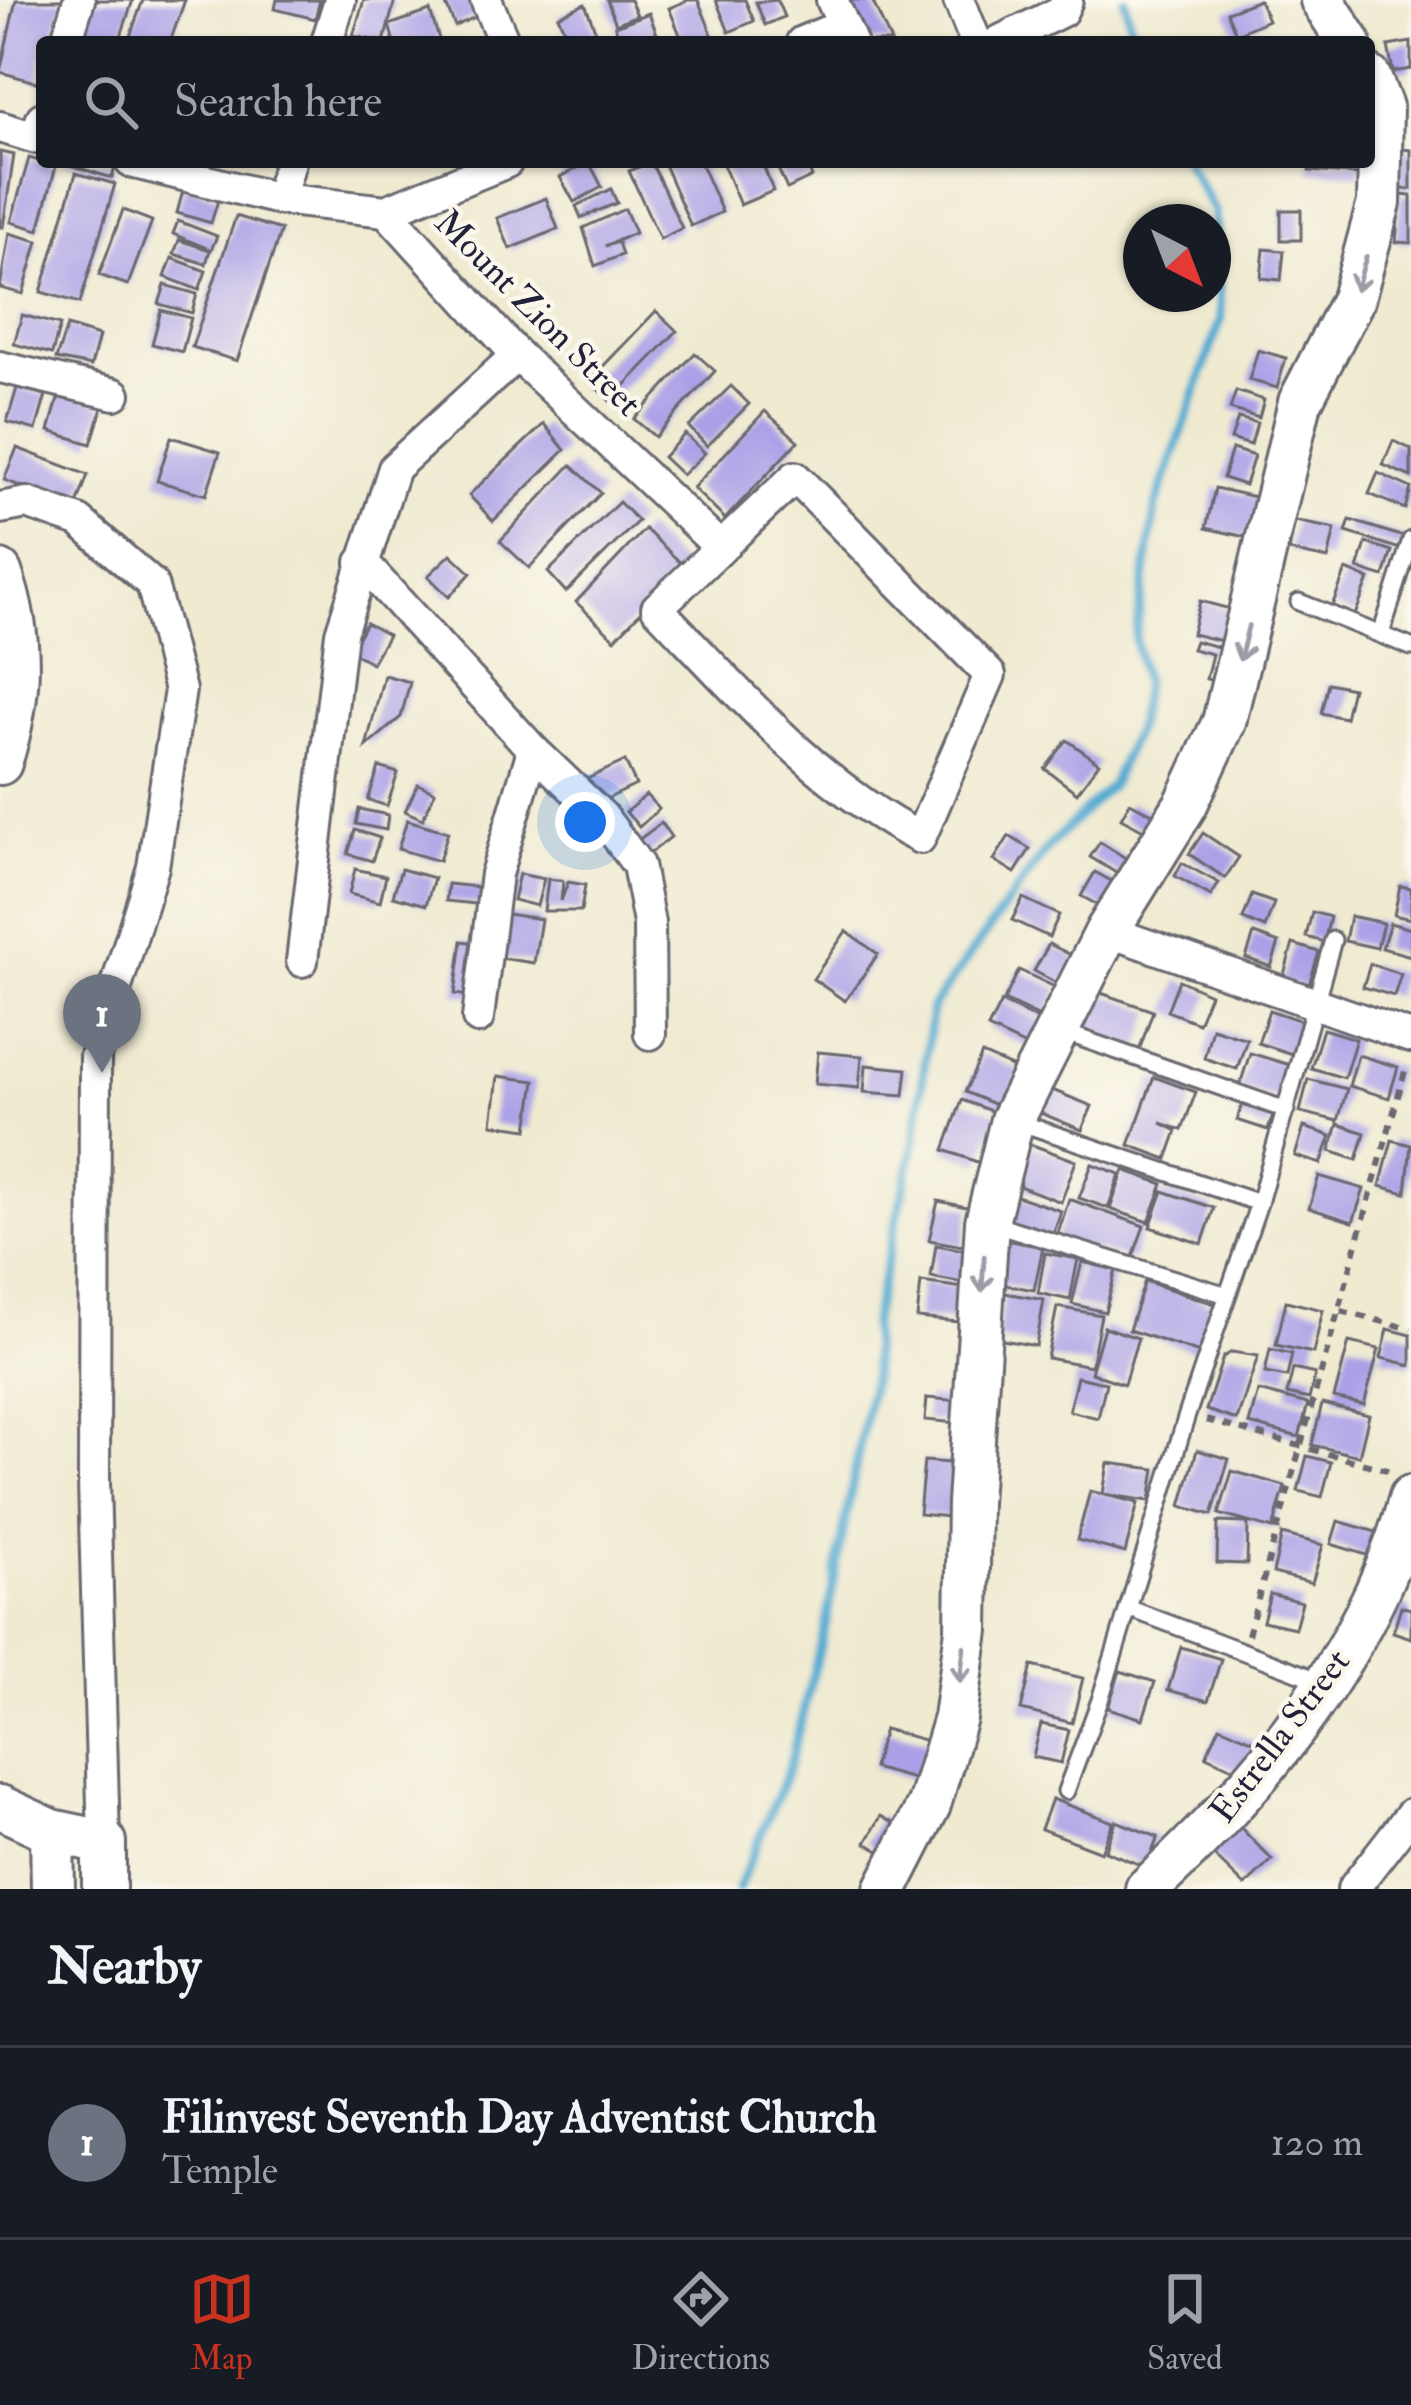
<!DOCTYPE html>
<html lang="en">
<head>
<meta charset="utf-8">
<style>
  :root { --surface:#171b24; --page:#20242c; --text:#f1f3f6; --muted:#9ea1a6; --line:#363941; --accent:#c8321e }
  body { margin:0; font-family:"IM FELL Double Pica",serif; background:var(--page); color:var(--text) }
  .compass { position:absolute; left:1123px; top:204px; width:108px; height:108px; border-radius:50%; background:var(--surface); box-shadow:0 3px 9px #0004; rotate:138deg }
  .you { position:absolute; left:585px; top:822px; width:42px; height:42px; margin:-30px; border:9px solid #fff; border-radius:50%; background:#1a73e8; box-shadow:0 0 0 18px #1a73e833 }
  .badge { display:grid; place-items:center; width:78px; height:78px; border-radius:50%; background:var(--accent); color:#fff; font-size:39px; font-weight:700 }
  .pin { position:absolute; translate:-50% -99px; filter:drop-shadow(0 3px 6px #0008) }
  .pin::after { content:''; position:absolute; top:63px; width:42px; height:36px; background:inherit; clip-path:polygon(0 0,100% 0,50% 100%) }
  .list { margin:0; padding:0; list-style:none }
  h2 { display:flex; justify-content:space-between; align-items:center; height:156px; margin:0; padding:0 48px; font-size:51px }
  h2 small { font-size:39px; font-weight:400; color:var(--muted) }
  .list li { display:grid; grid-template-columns:78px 1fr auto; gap:36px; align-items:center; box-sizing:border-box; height:192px; padding:0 48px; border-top:3px solid var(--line) }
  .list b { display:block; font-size:45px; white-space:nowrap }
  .list p { margin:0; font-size:39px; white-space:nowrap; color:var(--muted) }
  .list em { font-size:39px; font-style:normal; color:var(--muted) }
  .icon { flex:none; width:66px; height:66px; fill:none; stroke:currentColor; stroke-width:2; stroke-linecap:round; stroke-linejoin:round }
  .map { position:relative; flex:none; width:1411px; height:1889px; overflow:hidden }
  .search { position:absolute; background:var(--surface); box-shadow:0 3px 9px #0004; left:36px; right:36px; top:36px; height:132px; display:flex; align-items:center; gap:30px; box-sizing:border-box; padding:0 42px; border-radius:12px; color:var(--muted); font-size:45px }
  .sheet { height:348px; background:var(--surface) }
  nav { display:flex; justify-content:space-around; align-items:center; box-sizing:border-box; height:168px; border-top:3px solid var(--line); background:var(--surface); font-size:33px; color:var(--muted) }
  nav a { display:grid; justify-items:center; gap:6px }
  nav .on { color:var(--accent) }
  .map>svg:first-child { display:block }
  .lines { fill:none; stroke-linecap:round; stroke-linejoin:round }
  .stream { stroke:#54abd1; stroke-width:9 }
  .building { fill:#aba0e7 }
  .lane-casing { stroke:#6a686f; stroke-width:21 }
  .street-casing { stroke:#6a686f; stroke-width:36 }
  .secondary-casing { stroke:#6a686f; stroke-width:48 }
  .path { stroke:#6a686f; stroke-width:6; stroke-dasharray:9 9; stroke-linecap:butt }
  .lane { stroke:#fff; stroke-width:15 }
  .street { stroke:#fff; stroke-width:30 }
  .secondary { stroke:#fff; stroke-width:42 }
  .oneway { stroke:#9c9ca7 }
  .labels { text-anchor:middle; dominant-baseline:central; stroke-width:9; stroke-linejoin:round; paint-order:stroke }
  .street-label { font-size:36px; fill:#22223b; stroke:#fbf7ec }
</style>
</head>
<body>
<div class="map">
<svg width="1411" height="1889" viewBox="0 0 1411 1889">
  <rect width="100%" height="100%" fill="#fbf7ec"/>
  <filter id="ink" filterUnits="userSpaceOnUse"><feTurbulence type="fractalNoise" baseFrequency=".00833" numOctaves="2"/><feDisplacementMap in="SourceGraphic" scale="24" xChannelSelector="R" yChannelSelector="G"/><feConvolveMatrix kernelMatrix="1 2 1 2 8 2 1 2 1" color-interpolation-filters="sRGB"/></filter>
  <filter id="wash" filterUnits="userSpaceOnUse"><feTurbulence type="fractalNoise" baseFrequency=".004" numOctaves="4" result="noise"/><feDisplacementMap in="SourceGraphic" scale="48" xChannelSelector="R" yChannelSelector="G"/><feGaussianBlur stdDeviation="2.7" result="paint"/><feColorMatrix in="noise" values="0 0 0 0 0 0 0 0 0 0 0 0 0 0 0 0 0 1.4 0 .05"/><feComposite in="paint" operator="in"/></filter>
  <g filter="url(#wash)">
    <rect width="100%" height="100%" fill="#efead0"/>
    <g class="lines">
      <!-- stream -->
      <g class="stream">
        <path d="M1125,0L1134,42"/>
        <path d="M738,1889L789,1767L826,1623L873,1375L872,1324L914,1146L932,1007L1049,846L1112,784L1136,729L1144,684L1135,640L1156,506L1221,319L1214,211L1186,162"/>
      </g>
    </g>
    <g id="blocks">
      <!-- building -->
      <g class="building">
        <path d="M16,0H64L51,42H42L39,83L0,72Z"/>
        <path d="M94,0H133L119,42L83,34Z"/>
        <path d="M143,0H185L170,42H128Z"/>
        <path d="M277,0H320L315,19L275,9Z"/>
        <path d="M364,0H395L384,42L353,36Z"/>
        <path d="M444,0H478L484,13L455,26Z"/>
        <path d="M607,0H630L637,15L616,24Z"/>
        <path d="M688,0H698L713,37L683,42L669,8Z"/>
        <path d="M716,0H745L754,21L729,32Z"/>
        <path d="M777,0L784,17L765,25L756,2Z"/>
        <path d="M843,0H872L891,42H862Z"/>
        <path d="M1259,0L1268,20L1236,34L1227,12Z"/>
        <path d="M585,4L600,42H570L558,16Z"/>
        <path d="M430,11L440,42H394L389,25Z"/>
        <path d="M649,13L660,42H621L615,26Z"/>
        <path d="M1411,42V69L1393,72L1388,46Z"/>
        <path d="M1403,149L1411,150V189H1400Z"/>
        <path d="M0,152L14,155L3,227H0Z"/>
        <path d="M29,158L56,166L39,230L11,222Z"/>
        <path d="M60,162H110L116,164L112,178Z"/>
        <path d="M589,162L602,187L574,202L560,177Z"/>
        <path d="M651,162L682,228L660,239L629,171Z"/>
        <path d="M663,162H700L722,212L691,226Z"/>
        <path d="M722,162H762L773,191L740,205Z"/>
        <path d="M775,162H806L812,177L787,189Z"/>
        <path d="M1310,162H1361L1360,175L1309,171Z"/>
        <path d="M76,173L115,184L80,303L41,292Z"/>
        <path d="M184,187L219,197L211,223L177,213Z"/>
        <path d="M611,189L617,203L581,218L576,206Z"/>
        <path d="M1400,195L1411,196V243L1396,242Z"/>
        <path d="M546,198L558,229L510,249L497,218Z"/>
        <path d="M625,209L635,233L605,246L618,242L622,255L595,266L583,228Z"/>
        <path d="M123,210L152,221L128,285L99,275Z"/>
        <rect x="1281" y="210" width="20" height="30"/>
        <path d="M236,216L281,230L237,361L192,347Z"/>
        <path d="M178,221L217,236L211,250L173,234Z"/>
        <path d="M9,233L38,241L23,294L0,288Z"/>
        <path d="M179,240L210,250L206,264L174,254Z"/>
        <path d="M1264,249L1284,251L1281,280L1261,278Z"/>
        <path d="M172,258L206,271L199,290L165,277Z"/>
        <path d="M165,285L197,294L192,313L159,304Z"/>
        <path d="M161,310L191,318L182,352L152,344Z"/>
        <path d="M656,311L677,331L610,401L589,381Z"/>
        <path d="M22,315L60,325L52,354L14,344Z"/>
        <path d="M67,326L99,336L91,366L56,359Z"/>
        <path d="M1258,350L1286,358L1277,388L1249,380Z"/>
        <path d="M695,353L715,371L655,437L634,419Z"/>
        <path d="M731,386L749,404L707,446L689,427Z"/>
        <path d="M17,388L46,395L36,430L7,422Z"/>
        <path d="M1236,391L1264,400L1259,418L1230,409Z"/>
        <path d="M60,392L103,405L91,444L49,431Z"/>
        <path d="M765,411L798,441L725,519L693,488Z"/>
        <path d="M1238,418L1257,423L1251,445L1231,439Z"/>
        <path d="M544,424L565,450L493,521L469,495Z"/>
        <path d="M685,434L705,453L682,475L663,457Z"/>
        <path d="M171,437L220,452L206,495L157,481Z"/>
        <path d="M1393,441L1411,449V477L1383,465Z"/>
        <path d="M17,448L88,475L76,507L4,480Z"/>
        <path d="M1232,449L1254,456L1245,485L1223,478Z"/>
        <path d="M571,465L601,493L529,568L500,541Z"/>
        <path d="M1378,473L1411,488L1405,509L1369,494Z"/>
        <path d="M1215,488L1259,498L1250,538L1206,528Z"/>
        <path d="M619,502L638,521L566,592L548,572Z"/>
        <path d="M1350,520L1404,537L1400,549L1346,532Z"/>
        <path d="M1295,521L1335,529L1328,559L1289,551Z"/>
        <path d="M645,529L684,566L615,639L576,602Z"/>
        <path d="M1366,543L1392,551L1384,577L1358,569Z"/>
        <path d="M451,554L471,573L449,597L428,576Z"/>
        <path d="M1346,570L1369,579L1355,615L1332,606Z"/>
        <path d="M1200,601L1238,611L1230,643L1192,634Z"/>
        <path d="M366,623L388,635L372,663L350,651Z"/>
        <path d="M1195,641L1226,649L1218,682L1206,679L1212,654L1192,649Z"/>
        <path d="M384,675L410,682L401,717L366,747Z"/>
        <path d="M1328,683L1352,688L1345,718L1321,713Z"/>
        <path d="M1067,740L1099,763L1077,793L1045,769Z"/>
        <path d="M625,761L636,785L594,805L583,781Z"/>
        <path d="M379,767L398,773L387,806L368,800Z"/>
        <path d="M418,784L435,792L423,819L405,811Z"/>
        <path d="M646,795L659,809L639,827L626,812Z"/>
        <path d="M1130,802L1162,819L1153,835L1121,818Z"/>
        <path d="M359,809L388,815L386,830L356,824Z"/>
        <path d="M407,820L448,832L439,861L398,849Z"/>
        <path d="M661,823L671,837L648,855L637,841Z"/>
        <path d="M355,830L380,838L372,861L348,854Z"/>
        <path d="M1203,833L1239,857L1225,878L1189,854Z"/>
        <path d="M1009,836L1030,849L1015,873L994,860Z"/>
        <path d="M1100,842L1135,864L1126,879L1090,857Z"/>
        <path d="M1182,863L1219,883L1211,896L1175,876Z"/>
        <path d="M355,869L386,876L380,902L349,894Z"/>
        <path d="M401,869L434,878L426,905L393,896Z"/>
        <path d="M1095,872L1120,886L1107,910L1081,896Z"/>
        <path d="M519,874L544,879L537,906L513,900Z"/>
        <path d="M548,879L563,881L561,901L568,882L585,885L581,911H544Z"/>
        <path d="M448,884L487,888L486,905L446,901Z"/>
        <path d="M1400,886L1411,888V919L1394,915Z"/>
        <path d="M1252,895L1274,903L1265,928L1243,919Z"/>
        <path d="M1023,898L1059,915L1049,937L1012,920Z"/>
        <path d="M1312,912L1330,917L1324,942L1306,937Z"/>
        <path d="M500,913L541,919L534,963L493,957Z"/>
        <path d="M1350,916L1383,923L1377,948L1345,941Z"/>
        <path d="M1390,923L1411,929V956L1382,948Z"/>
        <path d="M846,931L878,954L845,1001L813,979Z"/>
        <path d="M1254,934L1279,943L1271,967L1246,958Z"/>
        <path d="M462,941L483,944L476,997L455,994Z"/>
        <path d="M1049,944L1077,958L1062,986L1034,971Z"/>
        <path d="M1293,944L1319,952L1308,988L1282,981Z"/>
        <path d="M1370,964L1401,974L1394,996L1363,987Z"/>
        <path d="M1019,970L1059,989L1044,1019L1004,1000Z"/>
        <path d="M1179,980L1210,994L1198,1023L1167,1011Z"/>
        <path d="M1095,991L1153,1011L1137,1056L1079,1035Z"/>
        <path d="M1001,1002L1045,1023L1032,1049L988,1028Z"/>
        <path d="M1269,1010L1305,1022L1295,1055L1258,1043Z"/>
        <path d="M1212,1028L1247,1039L1237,1069L1204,1058Z"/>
        <path d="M1323,1029L1356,1039L1344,1078L1311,1068Z"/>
        <path d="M818,1052L862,1056L859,1088L815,1084Z"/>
        <path d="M1250,1053L1290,1065L1280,1100L1239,1088Z"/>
        <path d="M982,1054L1021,1071L1005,1109L965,1092Z"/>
        <path d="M1358,1055L1398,1067L1389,1098L1349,1086Z"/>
        <path d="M866,1065L907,1069L904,1095L864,1092Z"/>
        <path d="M498,1076L535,1081L528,1129L492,1124Z"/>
        <path d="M1154,1077L1196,1092L1182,1130L1161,1123L1177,1131L1167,1159L1129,1145Z"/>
        <path d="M1308,1079L1347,1089L1338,1121L1300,1112Z"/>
        <path d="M1047,1088L1092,1106L1082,1130L1038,1112Z"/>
        <path d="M962,1100L999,1114L980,1163L944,1150Z"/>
        <path d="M1242,1105L1273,1115L1268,1130L1237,1120Z"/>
        <path d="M1338,1124L1365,1133L1357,1160L1330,1151Z"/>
        <path d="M1304,1127L1331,1136L1321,1164L1295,1156Z"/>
        <path d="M1392,1140L1411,1145L1406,1193L1380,1186Z"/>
        <path d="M1027,1143L1076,1161L1061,1202L1011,1183Z"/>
        <path d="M1092,1164L1120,1174L1108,1208L1079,1198Z"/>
        <path d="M1124,1170L1163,1184L1149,1222L1110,1209Z"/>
        <path d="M1319,1176L1364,1189L1353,1222L1309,1208Z"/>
        <path d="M1163,1191L1214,1208L1202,1244L1150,1227Z"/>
        <path d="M1014,1195L1061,1211L1051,1241L1004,1225Z"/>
        <path d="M1069,1199L1144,1226L1132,1260L1056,1239Z"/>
        <path d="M938,1201L971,1208L963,1246L929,1240Z"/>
        <path d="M1005,1240L1043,1247L1034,1290L997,1283Z"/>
        <path d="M936,1245L969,1251L963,1283L931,1277Z"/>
        <path d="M1045,1253L1078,1259L1070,1300L1038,1293Z"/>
        <path d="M1082,1262L1116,1270L1105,1312L1072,1304Z"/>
        <path d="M1145,1281L1215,1304L1200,1353L1129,1330Z"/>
        <path d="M921,1282L964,1288L959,1322L917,1318Z"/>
        <path d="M1005,1293L1044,1300L1036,1346L997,1339Z"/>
        <path d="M1286,1301L1323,1310L1313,1353L1276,1345Z"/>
        <path d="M1057,1307L1101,1315L1091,1366L1047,1358Z"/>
        <path d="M1104,1327L1138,1338L1124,1384L1091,1373Z"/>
        <path d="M1388,1329L1411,1335V1365L1381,1358Z"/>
        <path d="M1349,1342L1379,1349L1364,1405L1334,1398Z"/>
        <path d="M1270,1349L1292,1354L1287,1377L1265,1373Z"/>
        <path d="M1232,1352L1258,1356L1237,1420L1206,1410L1223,1357Z"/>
        <path d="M1293,1369L1315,1374L1309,1399L1287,1394Z"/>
        <path d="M1077,1377L1106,1383L1098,1418L1069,1411Z"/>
        <path d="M1258,1391L1308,1404L1299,1437L1249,1424Z"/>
        <path d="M927,1398L960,1401L958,1423L925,1420Z"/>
        <path d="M1322,1404L1369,1415L1359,1456L1312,1445Z"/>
        <path d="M1197,1450L1229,1459L1212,1515L1181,1506Z"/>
        <path d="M1307,1456L1331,1462L1322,1497L1298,1491Z"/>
        <path d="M924,1461L963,1464L959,1518L919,1514Z"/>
        <path d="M1108,1463L1155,1469L1150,1501L1103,1494Z"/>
        <path d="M1232,1471L1285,1486L1273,1529L1219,1514Z"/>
        <path d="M1090,1491L1138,1503L1125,1553L1077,1540Z"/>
        <path d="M1338,1521L1390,1536L1383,1560L1331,1544Z"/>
        <path d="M1218,1522L1248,1523L1247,1564L1217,1563Z"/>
        <path d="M1282,1534L1323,1545L1312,1583L1273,1573Z"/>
        <path d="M1270,1594L1302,1602L1295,1628L1263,1621Z"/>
        <path d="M1401,1606L1411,1609V1638L1393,1632Z"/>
        <path d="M1181,1647L1221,1659L1208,1701L1168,1690Z"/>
        <path d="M1032,1666L1083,1678L1072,1723L1021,1710Z"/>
        <path d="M1120,1671L1155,1682L1143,1719L1108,1708Z"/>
        <path d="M1041,1724L1069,1730L1061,1763L1033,1757Z"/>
        <path d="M1220,1726L1256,1742L1242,1772L1206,1756Z"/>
        <path d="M884,1729L928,1741L917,1780L873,1768Z"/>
        <path d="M1052,1799L1113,1822L1101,1852L1041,1829Z"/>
        <path d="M881,1816L902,1828L886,1855L866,1843Z"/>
        <path d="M1116,1821L1158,1837L1146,1867L1105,1851Z"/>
        <path d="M1239,1826L1272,1860L1245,1886L1211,1853Z"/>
      </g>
    </g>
  </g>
  <g filter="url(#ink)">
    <use href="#blocks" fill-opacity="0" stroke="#6a686f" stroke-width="3"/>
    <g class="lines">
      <defs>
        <g id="lane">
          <path d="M1299,602L1411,647"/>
          <path d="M1381,634L1411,540"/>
          <path d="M1063,1032L1286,1110"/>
          <path d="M1015,1121L1259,1203"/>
          <path d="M989,1222L1227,1295"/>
          <path d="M1128,1608L1321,1681"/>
          <path d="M1066,1791L1100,1700L1187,1415L1259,1203L1333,940"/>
        </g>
        <g id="street">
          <path d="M486,0L504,42"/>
          <path d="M832,0L851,42"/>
          <path d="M959,0L976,42"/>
          <path d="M66,42L79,0"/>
          <path d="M327,42L340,0"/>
          <path d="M802,42L843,25"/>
          <path d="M998,42L1062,11L1067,0"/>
          <path d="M0,127L36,138L42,118"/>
          <path d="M131,162L279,199L386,211L517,355L721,548"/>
          <path d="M279,199L290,162"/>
          <path d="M386,211L507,162"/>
          <path d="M0,367L115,394"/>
          <path d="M795,477L990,675L920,838C817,785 736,690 657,608Z"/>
          <path d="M0,508L27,503L79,521L152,584L180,690L153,867L95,1056L94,1482L104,1842"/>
          <path d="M362,562L533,750L602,816L638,865L649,923L650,1034"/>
          <path d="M1107,931L1411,1037"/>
          <path d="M302,961L341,633L394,468L517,355"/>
          <path d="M478,1018L496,874L533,750"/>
          <path d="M1353,1889L1411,1814"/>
        </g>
        <g id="secondary">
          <path d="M1322,0L1349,42"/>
          <path d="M0,572C24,639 21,697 0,763"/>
          <path d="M0,1807L52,1831L104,1842V1889"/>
          <path d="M52,1831L53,1889"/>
          <path d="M886,1889L929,1805L955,1718L967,1630L969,1503L987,1222L1012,1120L1107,931L1186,804L1224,722L1300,402L1353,299L1379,203L1381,107L1369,77"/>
          <path d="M1147,1889C1265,1780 1368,1655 1411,1497"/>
        </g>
      </defs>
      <!-- lane casing -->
      <use href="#lane" class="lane-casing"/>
      <!-- street casing -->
      <use href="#street" class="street-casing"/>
      <!-- secondary casing -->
      <use href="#secondary" class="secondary-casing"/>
      <!-- path -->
      <g class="path">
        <path d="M1341,1311L1411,1329"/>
        <path d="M1206,1420L1390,1471"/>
        <path d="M1248,1635L1407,1064"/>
      </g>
      <!-- lane -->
      <use href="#lane" class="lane"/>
      <!-- street -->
      <use href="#street" class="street"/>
      <!-- secondary -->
      <use href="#secondary" class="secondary"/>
    </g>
    <!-- one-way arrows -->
    <defs><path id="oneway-shaft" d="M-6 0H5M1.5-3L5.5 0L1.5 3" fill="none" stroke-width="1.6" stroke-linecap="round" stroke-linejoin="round" transform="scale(3)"/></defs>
    <g class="oneway">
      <use href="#oneway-shaft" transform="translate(1361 274) rotate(107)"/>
      <use href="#oneway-shaft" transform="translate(1244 643) rotate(104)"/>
      <use href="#oneway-shaft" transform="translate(983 1274) rotate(94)"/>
      <use href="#oneway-shaft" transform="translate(962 1664) rotate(97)"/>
    </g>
  </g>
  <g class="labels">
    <!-- street labels -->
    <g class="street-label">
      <text transform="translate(538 313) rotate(45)">Mount Zion Street</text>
      <text transform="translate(1280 1736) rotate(-53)">Estrella Street</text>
    </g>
  </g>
</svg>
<svg class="compass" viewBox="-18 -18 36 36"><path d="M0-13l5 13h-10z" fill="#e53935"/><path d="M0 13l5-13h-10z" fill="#9ea1a6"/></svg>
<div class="you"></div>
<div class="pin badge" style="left:102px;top:1073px;background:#6b7280">1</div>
<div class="search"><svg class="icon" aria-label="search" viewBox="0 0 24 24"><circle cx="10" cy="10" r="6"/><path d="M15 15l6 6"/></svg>Search here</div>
</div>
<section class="sheet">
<h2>Nearby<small></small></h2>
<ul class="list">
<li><span class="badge" style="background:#6b7280">1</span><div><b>Filinvest Seventh Day Adventist Church</b><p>Temple</p></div><em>120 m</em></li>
</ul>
</section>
<nav>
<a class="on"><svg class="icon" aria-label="map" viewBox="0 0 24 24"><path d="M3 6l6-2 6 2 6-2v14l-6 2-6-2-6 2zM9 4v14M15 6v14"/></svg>Map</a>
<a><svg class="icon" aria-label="directions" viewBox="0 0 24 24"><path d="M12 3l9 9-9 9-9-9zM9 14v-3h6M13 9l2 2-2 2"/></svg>Directions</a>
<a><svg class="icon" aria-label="saved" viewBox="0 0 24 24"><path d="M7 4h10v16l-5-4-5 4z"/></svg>Saved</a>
</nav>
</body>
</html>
